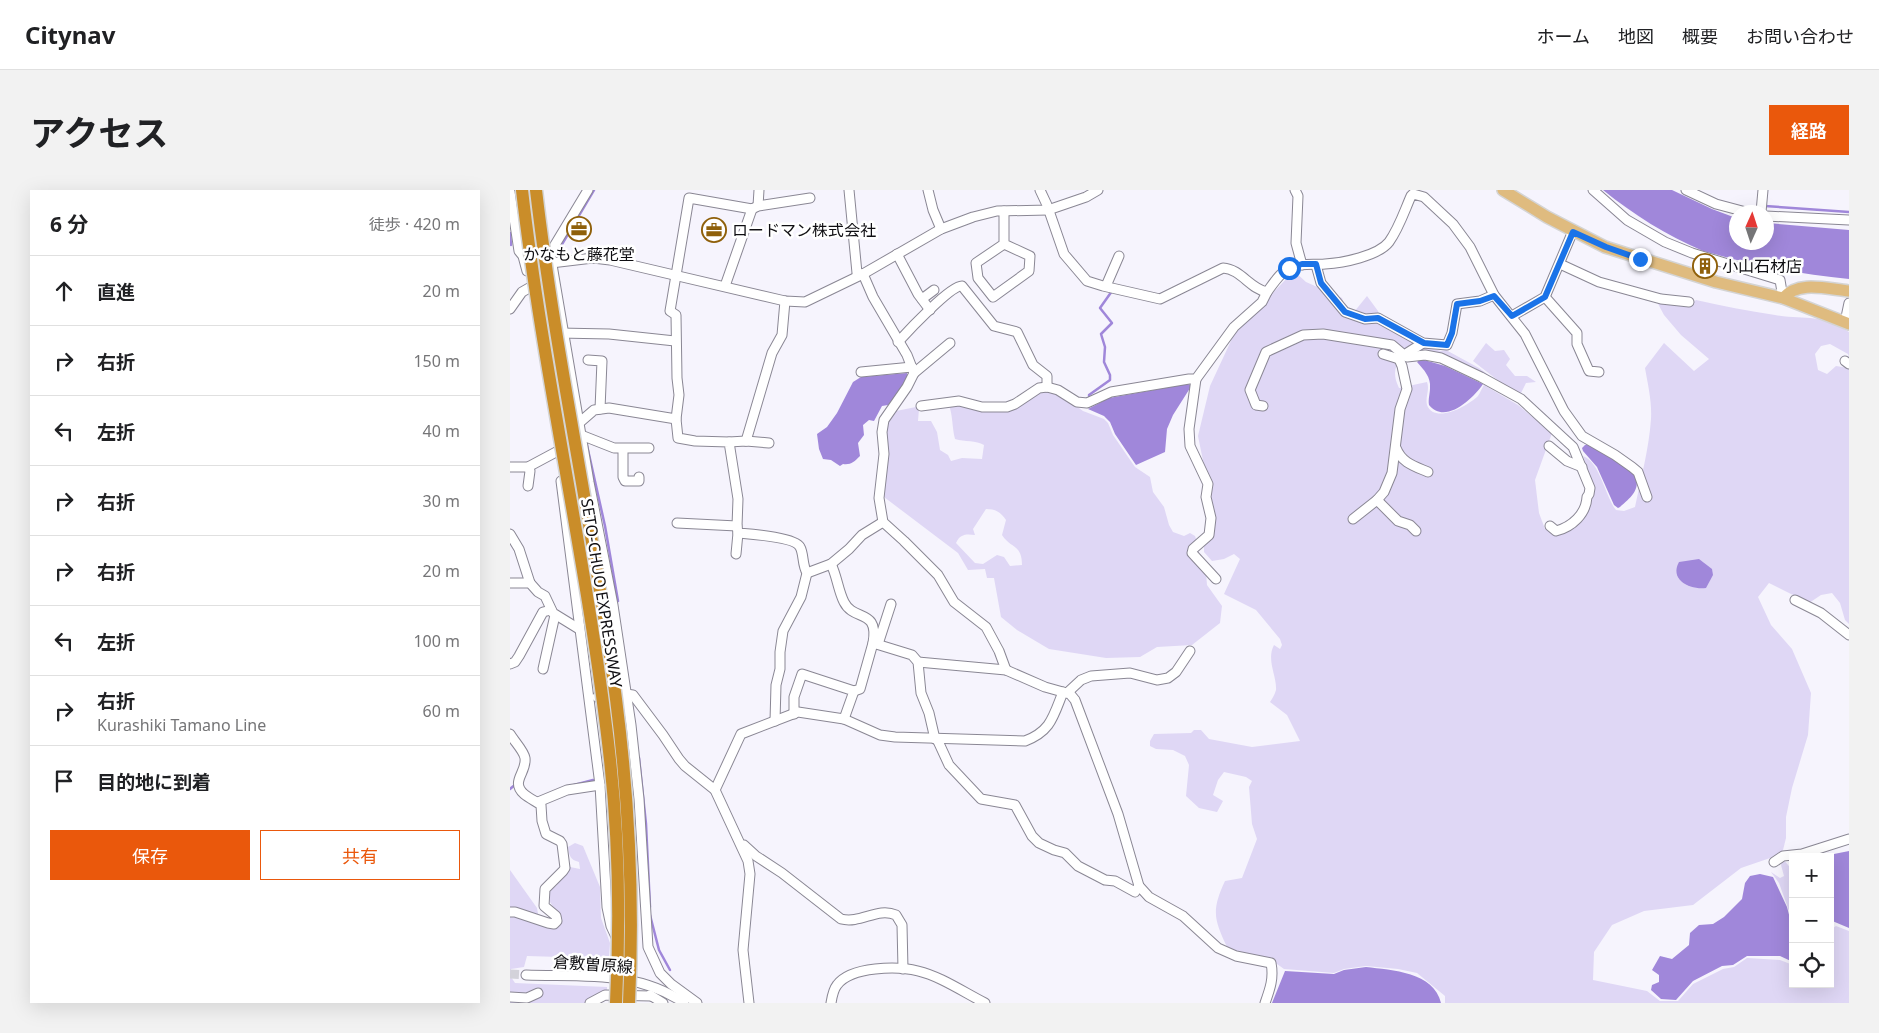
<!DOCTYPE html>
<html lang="ja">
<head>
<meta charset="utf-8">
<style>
  :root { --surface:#fff; --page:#f2f2f2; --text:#202124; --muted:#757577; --line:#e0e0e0; --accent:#ea580c }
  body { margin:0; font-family:"Noto Sans","Noto Sans JP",sans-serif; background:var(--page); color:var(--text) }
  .controls { position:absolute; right:15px; bottom:15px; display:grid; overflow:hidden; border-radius:0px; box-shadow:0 5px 20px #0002 }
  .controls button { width:45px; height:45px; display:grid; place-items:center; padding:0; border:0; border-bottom:1px solid var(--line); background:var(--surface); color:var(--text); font:25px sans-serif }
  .compass { position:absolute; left:1219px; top:15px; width:45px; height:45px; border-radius:50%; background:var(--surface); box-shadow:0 5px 20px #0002; rotate:3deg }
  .stop { position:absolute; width:15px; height:15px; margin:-11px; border:4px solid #1a73e8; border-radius:50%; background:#fff }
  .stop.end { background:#1a73e8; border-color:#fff; box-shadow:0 1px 5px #0008 }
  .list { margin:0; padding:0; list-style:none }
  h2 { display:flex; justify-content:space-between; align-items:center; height:65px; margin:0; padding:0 20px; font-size:21px }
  h2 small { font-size:16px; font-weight:400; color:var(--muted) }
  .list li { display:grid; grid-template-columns:32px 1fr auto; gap:15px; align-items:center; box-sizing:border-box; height:70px; padding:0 20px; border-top:1px solid var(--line) }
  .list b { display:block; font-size:19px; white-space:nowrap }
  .list p { margin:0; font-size:16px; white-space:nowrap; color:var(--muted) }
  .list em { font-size:16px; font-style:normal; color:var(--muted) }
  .actions { display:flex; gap:10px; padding:15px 20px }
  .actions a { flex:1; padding:11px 0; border:1px solid var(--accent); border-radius:0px; text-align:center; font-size:18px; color:var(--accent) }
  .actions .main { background:var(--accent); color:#fff }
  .icon { flex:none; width:28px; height:28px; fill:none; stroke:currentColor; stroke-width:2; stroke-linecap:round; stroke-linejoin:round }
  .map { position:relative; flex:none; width:1339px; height:813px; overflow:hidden; border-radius:0px }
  header { display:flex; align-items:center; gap:30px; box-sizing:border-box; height:70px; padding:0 25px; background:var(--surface); border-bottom:1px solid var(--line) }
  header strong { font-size:24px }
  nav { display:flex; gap:28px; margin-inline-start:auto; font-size:18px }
  .intro { display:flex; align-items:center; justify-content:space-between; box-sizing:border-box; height:120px; padding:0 30px }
  h1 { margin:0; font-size:35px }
  .button { padding:12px 22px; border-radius:0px; background:var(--accent); color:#fff; font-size:18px; font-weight:700 }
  main { display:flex; gap:30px; padding:0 30px }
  aside { flex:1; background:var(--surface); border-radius:0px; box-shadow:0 5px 20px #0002 }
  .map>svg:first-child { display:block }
  .green { fill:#dfd7f5; fill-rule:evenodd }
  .water { fill:#a087da }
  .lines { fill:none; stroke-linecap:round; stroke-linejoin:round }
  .stream { stroke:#a087da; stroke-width:2.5 }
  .minor-tunnel { stroke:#d3d2da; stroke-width:9; stroke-dasharray:9 4.5; stroke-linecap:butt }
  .minor-casing { stroke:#8a8794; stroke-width:11 }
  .major-casing { stroke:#d4d4d4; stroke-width:14 }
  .minor { stroke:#fff; stroke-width:9 }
  .major { stroke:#dfbb7f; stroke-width:11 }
  .highway-bridge-casing { stroke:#d4d4d4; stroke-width:15; stroke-linecap:butt }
  .highway-bridge { stroke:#ca8d29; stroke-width:12 }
  .route { stroke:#1a73e8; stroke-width:6 }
  .labels { text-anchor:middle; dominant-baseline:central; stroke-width:5; stroke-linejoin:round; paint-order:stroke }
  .poi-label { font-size:16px; fill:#0f0e12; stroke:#fff; text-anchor:start }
  .street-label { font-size:16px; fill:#0f0e12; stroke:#fff }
</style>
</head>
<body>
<header>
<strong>Citynav</strong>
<nav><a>ホーム</a><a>地図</a><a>概要</a><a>お問い合わせ</a></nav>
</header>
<div class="intro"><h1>アクセス</h1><a class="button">経路</a></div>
<main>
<aside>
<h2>6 分<small>徒歩 · 420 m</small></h2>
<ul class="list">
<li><svg class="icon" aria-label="ahead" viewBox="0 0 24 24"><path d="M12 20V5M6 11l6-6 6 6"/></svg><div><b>直進</b></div><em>20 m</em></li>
<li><svg class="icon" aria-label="right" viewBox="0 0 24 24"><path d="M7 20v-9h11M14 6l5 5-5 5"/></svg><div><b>右折</b></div><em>150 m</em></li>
<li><svg class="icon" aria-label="left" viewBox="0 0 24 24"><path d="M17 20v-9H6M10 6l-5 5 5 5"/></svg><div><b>左折</b></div><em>40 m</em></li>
<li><svg class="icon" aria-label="right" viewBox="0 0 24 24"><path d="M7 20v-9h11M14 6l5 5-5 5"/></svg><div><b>右折</b></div><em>30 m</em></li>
<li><svg class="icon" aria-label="right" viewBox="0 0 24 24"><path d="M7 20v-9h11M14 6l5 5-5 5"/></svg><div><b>右折</b></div><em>20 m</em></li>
<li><svg class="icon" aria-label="left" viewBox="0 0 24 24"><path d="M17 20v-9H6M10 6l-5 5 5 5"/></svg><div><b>左折</b></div><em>100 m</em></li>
<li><svg class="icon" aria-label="right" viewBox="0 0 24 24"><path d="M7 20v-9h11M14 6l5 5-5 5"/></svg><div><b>右折</b><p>Kurashiki Tamano Line</p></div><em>60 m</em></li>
<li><svg class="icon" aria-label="arrive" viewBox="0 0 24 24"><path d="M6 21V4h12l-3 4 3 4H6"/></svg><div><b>目的地に到着</b></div></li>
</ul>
<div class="actions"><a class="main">保存</a><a>共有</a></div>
</aside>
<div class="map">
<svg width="1339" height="813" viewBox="0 0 1339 813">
  <rect width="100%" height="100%" fill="#f6f4fd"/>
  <!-- green -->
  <g class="green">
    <path d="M785,82L796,92L832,108L835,117L844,122L857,106L868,121L872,135L905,152C892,168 878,176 889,198L917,192C920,200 915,207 917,215C925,235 959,215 968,206C970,203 972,198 974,195L1008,215L1042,243L1025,290L1029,323L1035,339L1048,344L1073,329L1084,301L1073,266C1090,272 1095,306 1106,320L1114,321L1125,317C1131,288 1139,258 1141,229C1142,212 1138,195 1135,178L1154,153L1184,181L1199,169L1171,145L1154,125L1146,110L1181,114L1186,110C1212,116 1238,121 1265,125C1296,130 1311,123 1339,142V167L1338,164L1320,154L1311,156L1305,164L1308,180L1317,184L1326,176L1339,178V434L1335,430L1330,413L1322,403L1311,405L1299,413L1259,393L1248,407L1261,435L1282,459L1301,503L1298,545L1282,598L1276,627V648L1273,660L1266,666L1231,678L1183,715L1134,721L1102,735L1084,762L1083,790L1137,801L1150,811H1168L1183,794L1213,779L1224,777L1237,768L1270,770L1283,775V794H1320V740L1326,736L1339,741V813H935V806L907,783L888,779L856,776L834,779L824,783L774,779L760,769L735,765L718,759C704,730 701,721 715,691L732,688L747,649L742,634L739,597L742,591L736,587L714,582L708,590L703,605L713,611L707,622L689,618L676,606L679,575L675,566L663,560L646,559L640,556V551L644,544L681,543L684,540H691L699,549L742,557L790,551L777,525L760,512C762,509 765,504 766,500C767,486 756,470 764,455L770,459L772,455L770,449L746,420L714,404L730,369L724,364L714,369L702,371L694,362V356L701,349L705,330L688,246L700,196L726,140L757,113L761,105L778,87Z"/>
    <path d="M976,153L985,161L994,160L1000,169L996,175L1005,186H1017L1026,192L1016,193L1011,203L999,199L963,171Z"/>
    <path d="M913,156L931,161L936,160L969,178L991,194L904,163Z"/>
    <path d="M530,202H540L551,205L573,221L594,229L598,233L603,245L625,277L640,287L643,302L654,317L659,335L663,342L674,346L680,343L685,346L687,352L680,357L696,383L697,395L712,416L710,433L682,455L647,457L630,467L596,468L539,459L507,440L491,427L484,388H477L475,379L458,380L448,363L374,307L378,259L376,245L379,232L386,221L406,217L409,219L408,231H421L427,242L430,260L438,265L441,271L452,268L472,269L474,255C466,250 455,252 445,249C442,238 443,226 439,215L448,214L478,221ZM476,319C485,319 491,322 496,330L492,345C501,359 512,354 512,375L500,376L494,367L487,365L473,374L465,373L446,353C450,344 456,344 465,345L463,339Z"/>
    <path d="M65,653L73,656L90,697L91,728L100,753L98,782L63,778L50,767L17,766L14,777L1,779V787L5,793L97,797V802L93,803L75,813H0V680L27,718L30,735L46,738L50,735L52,730L40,712V700L46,696L60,677L70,679L69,672C60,670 59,665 58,657Z"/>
    <path d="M1273,669L1283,681V732L1269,693L1261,682L1270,688L1274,686L1271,675Z"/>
  </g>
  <!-- water -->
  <g class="water">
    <path d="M1093,0H1162L1202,19L1226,28V52H1256L1257,33L1339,40V89C1300,85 1261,79 1223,69C1213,66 1203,64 1193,61C1156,45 1124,25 1093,0Z"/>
    <path d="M911,169L935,176L973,194C963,209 935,235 919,215C918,209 920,204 920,198C921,187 914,180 907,172Z"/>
    <path d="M397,183C398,195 386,207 378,215L372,216L364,231L359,230L353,235L354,245L348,253L350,266C344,272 341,275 333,274L330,276L321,270L313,269L309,259L307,244L317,237L327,223L343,192L351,187Z"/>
    <path d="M677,194L682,195L663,225L657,239L655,262L626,275L605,244L600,232L594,226L578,219L599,208Z"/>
    <path d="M1075,255H1078L1116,277L1126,286C1130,301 1120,308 1110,317L1108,318L1104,315L1087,277L1073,261L1072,258Z"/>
    <path d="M1189,369L1202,379L1203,385L1196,398C1180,400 1159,390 1169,372Z"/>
    <path d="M1339,661V738L1320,730V667H1309Z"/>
    <path d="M1250,684L1263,687L1277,717L1283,740V772L1270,766H1237L1223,775L1212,776L1183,791L1166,810L1151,809L1141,800L1142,795L1149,792V785L1142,780L1150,766L1162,769L1179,755L1180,743L1189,735L1203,734L1214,727L1232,709L1235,693L1240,686Z"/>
    <path d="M856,777C882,780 924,782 931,813H762L775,781L824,784L834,780Z"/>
  </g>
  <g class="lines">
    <!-- stream -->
    <g class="stream">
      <path d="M1255,16L1339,22"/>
      <path d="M0,43L1,55"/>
      <path d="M48,61L84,0"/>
      <path d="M581,216L579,205L600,190V185L594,172L595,157L591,144L602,133L590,118L602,101"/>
      <path d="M76,251L95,336L108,411"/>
      <path d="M129,568L136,634L140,717"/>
      <path d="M64,595L83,590"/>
      <path d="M0,599L6,594"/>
      <path d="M140,725L149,760L160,780"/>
    </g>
    <!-- minor-tunnel -->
    <path class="minor-tunnel" d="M0,784L16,785"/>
    <defs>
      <g id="minor">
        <path d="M78,0L40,63L79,292L103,415L121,535L129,609L138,757L150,783L161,794L187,813"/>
        <path d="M339,0L347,83L353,84L363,107L397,165L404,183L397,197L374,230L372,242L374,264L369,308L373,332L394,351L428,385L444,412L476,437L489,461L496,480"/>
        <path d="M418,0L423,20L431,39"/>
        <path d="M530,0L537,15L554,64L577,91L593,96L650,109L713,78C731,79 740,99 757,102C763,94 771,81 781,77C792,73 803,75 815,74C833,73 868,66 879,52C889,38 894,22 901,6L903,4L914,7L943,34L960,57L984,105L1015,144L1054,221L1072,246L1105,265L1122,277L1128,282L1137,307"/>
        <path d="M785,0L788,6L786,53L792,75"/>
        <path d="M1083,0L1117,30L1155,52L1182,63L1270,90L1273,108"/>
        <path d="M1176,0L1206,14L1236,22"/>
        <path d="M0,2L9,61L13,66L17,81"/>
        <path d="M248,16L249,0"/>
        <path d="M494,21V54L520,66L519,81L483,107L468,88L466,73L494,54"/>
        <path d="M1251,22L1253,0"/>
        <path d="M1256,26L1339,30"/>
        <path d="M387,64L408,104L420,120"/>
        <path d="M41,73L83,68L100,70L275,111L295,112L353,84L431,39L463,27L487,21L538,20L576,7L588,0"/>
        <path d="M1050,74L1089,92L1151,109L1179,112"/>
        <path d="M806,75L811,93L835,122L855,129L868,128L913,153L937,155L942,143L947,114L970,111L984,105"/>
        <path d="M215,96L242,19"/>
        <path d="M596,96L609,66"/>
        <path d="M1035,107L1067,143V154L1079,181L1089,182"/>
        <path d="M412,109L424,100"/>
        <path d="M0,119L12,102L19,98"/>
        <path d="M1002,126L1035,107L1063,41"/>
        <path d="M1335,132L1339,113"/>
        <path d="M49,143L99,144L165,151"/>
        <path d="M388,152C398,141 441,95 452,96L484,136L507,142L523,175L537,186V197"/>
        <path d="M873,164L889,169L894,165L897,167L915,165L931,168L971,187L1011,209L1063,257L1080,298L1079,304L1077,307C1076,324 1062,337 1046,341L1040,336"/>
        <path d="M78,170L92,171L90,219"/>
        <path d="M1335,171L1339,174"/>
        <path d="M351,182L402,177"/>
        <path d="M404,183L440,153"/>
        <path d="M686,189L679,239L680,256L698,294L696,307L701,328L699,345L683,359L682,363L706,389"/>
        <path d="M411,216L449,211L472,217H497L505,214L529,198L537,197L548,200L567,212L577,213L601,202L679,189H686L724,137L752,112L757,102"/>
        <path d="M753,216L746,215L740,200L756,162L793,145L813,144L882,155L894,165L913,153"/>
        <path d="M166,229L169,205L167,188L166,125L160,121L179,8L242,19L248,16L300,8"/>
        <path d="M69,233L84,220L99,218L166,229L168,248L185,251L219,252L228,309L227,336L228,343C239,344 285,347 290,357C294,364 292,375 297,383L291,407L273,441L270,462V479L266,495L265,531"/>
        <path d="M71,245L104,258H139"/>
        <path d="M236,251L262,163L272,145L275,111"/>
        <path d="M219,252L236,251L259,253"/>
        <path d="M1039,256L1057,271L1072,277"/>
        <path d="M886,258C892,273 904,276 918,282"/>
        <path d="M113,259V287L115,291H129V287"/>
        <path d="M0,277H18L46,262"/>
        <path d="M51,291L90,595L97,717L101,736L107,749"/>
        <path d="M18,296L20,281L18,277"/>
        <path d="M867,310L888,331L900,335L906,341"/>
        <path d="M843,329L867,310L874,302L882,283L890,219L897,199L892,176L889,169"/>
        <path d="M167,333L227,336"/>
        <path d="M0,344L9,359L20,393"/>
        <path d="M226,364L228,343"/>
        <path d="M321,374C327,386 328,400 334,412C344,432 369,418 363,453"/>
        <path d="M297,383L321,374L339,359L352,345L373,332"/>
        <path d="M0,393H20L28,402L35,406L43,423L69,439"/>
        <path d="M1285,410L1311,423L1339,445"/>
        <path d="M368,454L381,414"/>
        <path d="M408,472L496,480L535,497L560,504L565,510L608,624L629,696L639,707L673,726L708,758L726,766L761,773C764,788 760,799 755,813"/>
        <path d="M0,474L5,472L9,466L33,422L41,420"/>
        <path d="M33,479L45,425"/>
        <path d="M344,501L350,499L363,453L402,465L408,472L411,503L419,523L425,549"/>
        <path d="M557,503L571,490L581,486L620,483L647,490L658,488L666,482L680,461"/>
        <path d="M87,507L116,504L123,505L153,545L169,569L175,576L205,600L238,671L240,684L233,760L239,813"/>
        <path d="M284,524V507L292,484L344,501L334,529"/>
        <path d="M0,544C4,551 14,561 15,568C17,583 0,591 14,604C19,608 25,611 31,615L32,631L36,644L50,651L52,654L55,678L53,681L35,699L34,716L46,726L47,731L44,734L38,733L5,722H0"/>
        <path d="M427,549L439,575L471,609L505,615L522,646L529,653L544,660L555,663L568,676L595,690L605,691L625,702L629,696"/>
        <path d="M205,600L231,544L288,522L334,529L370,545L385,547L515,551C541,541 543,527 553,502"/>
        <path d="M28,612L57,600L90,595"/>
        <path d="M234,655L246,666L272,683L331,729C351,734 367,717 386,725L392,735L393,779"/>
        <path d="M1264,672L1273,666L1292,664L1339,649"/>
        <path d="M16,785C70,787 127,780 174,813"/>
        <path d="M140,805L153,813"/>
        <path d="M0,807L17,808L28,803"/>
        <path d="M80,813L95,805L141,806"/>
        <path d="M321,813C322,807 323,800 327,795C341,776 388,776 408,781C430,786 455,803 475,813"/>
      </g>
      <g id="major">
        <path d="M993,0L1037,27L1095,57L1206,92L1273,108L1339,134"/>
        <path d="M1273,108C1289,90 1317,99 1339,101"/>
      </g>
    </defs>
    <!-- minor casing -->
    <use href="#minor" class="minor-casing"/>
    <!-- major casing -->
    <use href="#major" class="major-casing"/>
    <!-- minor -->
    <use href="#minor" class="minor"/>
    <!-- major -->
    <use href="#major" class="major"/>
    <defs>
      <g id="highway-bridge">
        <path d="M12,0C34,191 79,379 100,570C109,651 110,732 106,813"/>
        <path d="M26,0C46,171 84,338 106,509C119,610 124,711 119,813"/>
      </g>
    </defs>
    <!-- highway-bridge casing -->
    <use href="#highway-bridge" class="highway-bridge-casing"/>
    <!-- highway-bridge -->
    <use href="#highway-bridge" class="highway-bridge"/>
  </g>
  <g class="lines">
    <!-- route -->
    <path class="route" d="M779,78L792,74H806L811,93L835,122L855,129L868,128L914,153L937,155L942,143L947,114L970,111L984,106L1002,126L1035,107L1063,42L1096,57L1130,69"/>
  </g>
  <!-- icons -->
  <defs>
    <symbol id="office-ring" viewBox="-11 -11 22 22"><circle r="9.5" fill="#fff" stroke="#8f600a" stroke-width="1.5"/><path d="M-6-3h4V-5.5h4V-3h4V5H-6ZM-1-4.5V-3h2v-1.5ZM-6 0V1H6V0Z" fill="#8f600a"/></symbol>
    <symbol id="building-ring" viewBox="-11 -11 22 22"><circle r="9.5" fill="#fff" stroke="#8f600a" stroke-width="1.5"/><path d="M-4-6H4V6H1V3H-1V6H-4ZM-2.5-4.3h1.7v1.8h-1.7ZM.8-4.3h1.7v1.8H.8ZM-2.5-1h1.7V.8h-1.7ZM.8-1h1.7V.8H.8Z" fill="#8f600a"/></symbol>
  </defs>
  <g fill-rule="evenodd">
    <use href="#office-ring" x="55" y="25" width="28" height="28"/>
    <use href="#office-ring" x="190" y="26" width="28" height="28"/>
    <use href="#building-ring" x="1181" y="62" width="28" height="28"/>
  </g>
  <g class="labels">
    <!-- poi labels -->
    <g class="poi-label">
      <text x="222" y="40">ロードマン株式会社</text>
      <text x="69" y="64" text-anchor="middle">かなもと藤花堂</text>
      <text x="1212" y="76">小山石材店</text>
    </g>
    <!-- street labels -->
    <g class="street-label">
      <text transform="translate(92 403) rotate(81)">SETO-CHUO EXPRESSWAY</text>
      <text transform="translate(83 774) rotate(4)">倉敷曽原線</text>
    </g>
  </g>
</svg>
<div class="controls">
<button>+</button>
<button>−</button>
<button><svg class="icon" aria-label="locate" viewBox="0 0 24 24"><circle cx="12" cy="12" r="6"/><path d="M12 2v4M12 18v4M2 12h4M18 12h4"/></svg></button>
</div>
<svg class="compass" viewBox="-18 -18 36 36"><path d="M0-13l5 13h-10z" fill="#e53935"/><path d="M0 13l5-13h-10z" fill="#757577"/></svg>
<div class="stop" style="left:779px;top:78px"></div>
<div class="stop end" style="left:1130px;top:69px"></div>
</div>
</main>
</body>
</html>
